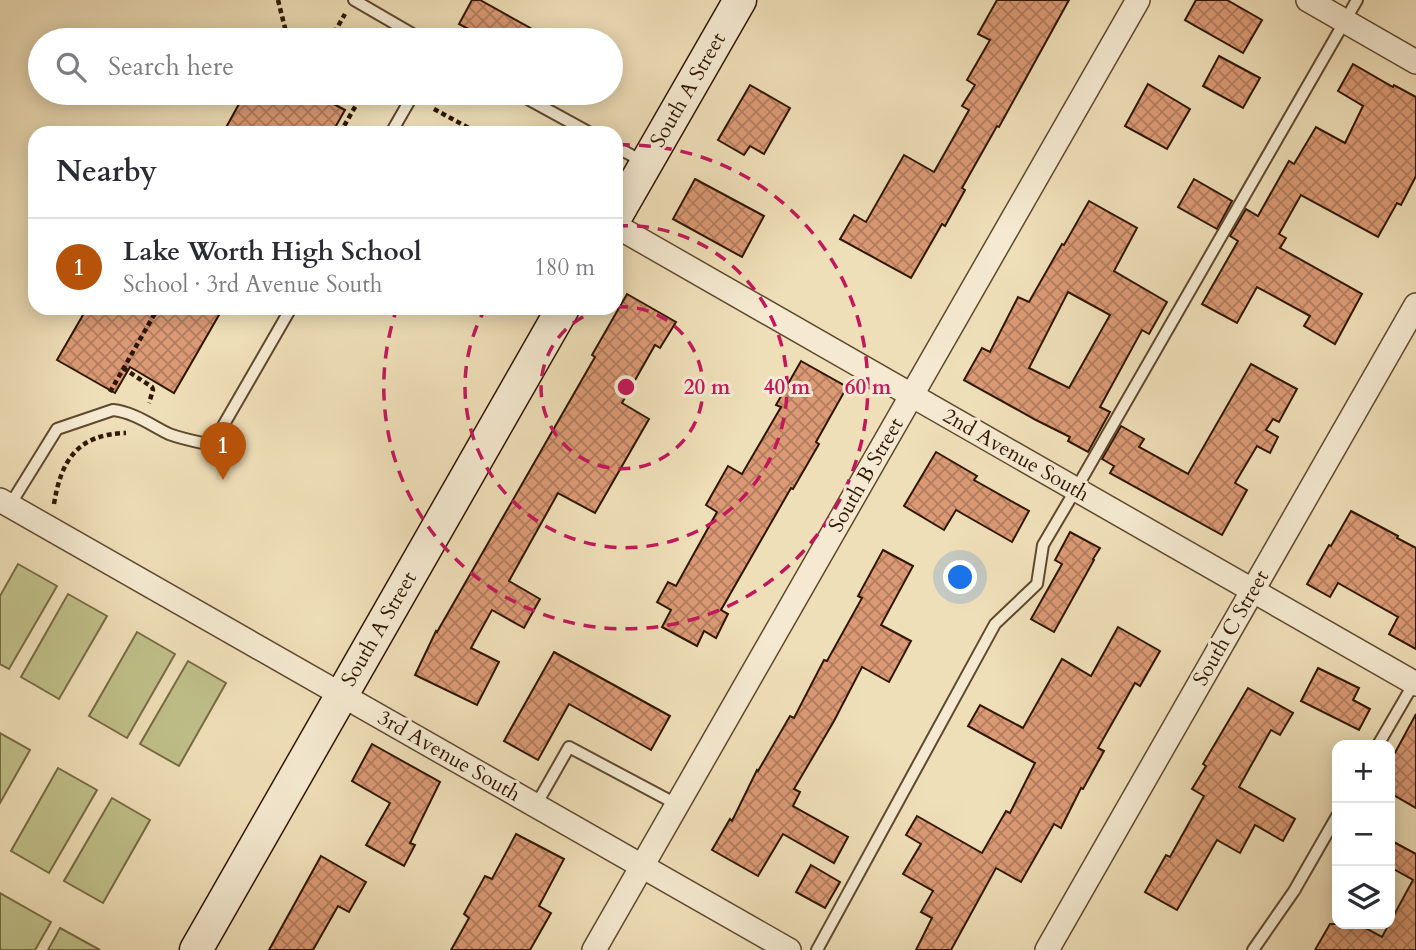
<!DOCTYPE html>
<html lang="en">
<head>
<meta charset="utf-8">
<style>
  :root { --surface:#fff; --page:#f7f7f7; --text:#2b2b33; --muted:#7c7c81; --line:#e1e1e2; --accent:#b45309 }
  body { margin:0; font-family:Cardo,serif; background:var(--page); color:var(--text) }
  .controls { position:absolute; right:21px; bottom:21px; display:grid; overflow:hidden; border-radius:14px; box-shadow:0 4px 18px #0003 }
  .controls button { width:63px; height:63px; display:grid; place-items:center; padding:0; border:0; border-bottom:2px solid var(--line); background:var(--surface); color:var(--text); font:35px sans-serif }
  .you { position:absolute; left:961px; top:578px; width:24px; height:24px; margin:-18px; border:5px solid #fff; border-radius:50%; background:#1a73e8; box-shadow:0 0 0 10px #1a73e833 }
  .badge { display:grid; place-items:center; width:46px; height:46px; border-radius:50%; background:var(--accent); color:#fff; font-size:23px; font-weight:700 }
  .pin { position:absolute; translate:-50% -58px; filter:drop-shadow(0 2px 4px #0008) }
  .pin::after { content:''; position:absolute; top:37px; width:24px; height:21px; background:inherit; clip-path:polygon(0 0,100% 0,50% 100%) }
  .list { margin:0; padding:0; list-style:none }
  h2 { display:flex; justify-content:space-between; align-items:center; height:91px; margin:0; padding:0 28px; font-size:30px }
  h2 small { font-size:23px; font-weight:400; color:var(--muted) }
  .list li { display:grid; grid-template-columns:46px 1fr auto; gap:21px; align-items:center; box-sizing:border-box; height:98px; padding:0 28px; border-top:2px solid var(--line) }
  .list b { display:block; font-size:26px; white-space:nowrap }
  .list p { margin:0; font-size:23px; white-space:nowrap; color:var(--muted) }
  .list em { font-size:23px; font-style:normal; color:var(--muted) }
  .icon { flex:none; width:38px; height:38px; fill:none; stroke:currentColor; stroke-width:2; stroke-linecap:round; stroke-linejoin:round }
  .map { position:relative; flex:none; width:1416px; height:950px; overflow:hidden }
  .search { position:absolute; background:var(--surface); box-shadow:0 4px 18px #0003; left:28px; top:28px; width:595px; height:77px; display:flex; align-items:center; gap:18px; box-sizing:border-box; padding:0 24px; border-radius:38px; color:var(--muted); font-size:26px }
  .panel { position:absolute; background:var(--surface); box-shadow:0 4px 18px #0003; left:28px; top:126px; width:595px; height:189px; border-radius:21px }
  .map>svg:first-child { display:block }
  .park { fill:#c0c08a; stroke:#786b45; stroke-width:2 }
  .building { fill:url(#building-cross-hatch); stroke:#301600; stroke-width:2; fill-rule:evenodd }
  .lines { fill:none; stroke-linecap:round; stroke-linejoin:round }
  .lane-casing { stroke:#60482e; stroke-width:14 }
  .street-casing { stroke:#60482e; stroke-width:26 }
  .secondary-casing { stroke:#301600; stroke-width:35 }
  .path { stroke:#301600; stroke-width:4.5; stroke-dasharray:5 3.5; stroke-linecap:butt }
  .lane { stroke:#f5ead1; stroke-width:10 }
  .street { stroke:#f5ead1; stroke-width:23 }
  .secondary { stroke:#f5ead1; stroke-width:32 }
  .ring { fill:none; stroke:#c2185b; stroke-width:3.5; stroke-dasharray:12 9 }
  .labels { text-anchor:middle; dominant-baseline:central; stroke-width:6; stroke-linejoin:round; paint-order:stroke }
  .street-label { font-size:21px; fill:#301600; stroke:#f5ead1 }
  .centre { fill:#c2185b; stroke:#f5ead1; stroke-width:3.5 }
  .ring-label { font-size:21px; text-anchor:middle; font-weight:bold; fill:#c2185b; stroke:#f5ead1; stroke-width:6; stroke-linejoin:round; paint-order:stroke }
</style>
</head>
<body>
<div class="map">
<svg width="1416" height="950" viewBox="0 0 1416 950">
  <defs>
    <pattern id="building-cross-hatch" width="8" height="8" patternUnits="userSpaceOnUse" patternTransform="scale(1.75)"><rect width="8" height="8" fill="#db9a75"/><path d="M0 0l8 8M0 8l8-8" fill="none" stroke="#b27d5e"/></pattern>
  </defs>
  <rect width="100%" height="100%" fill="#efdfb8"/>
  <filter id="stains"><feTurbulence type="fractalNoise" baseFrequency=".00286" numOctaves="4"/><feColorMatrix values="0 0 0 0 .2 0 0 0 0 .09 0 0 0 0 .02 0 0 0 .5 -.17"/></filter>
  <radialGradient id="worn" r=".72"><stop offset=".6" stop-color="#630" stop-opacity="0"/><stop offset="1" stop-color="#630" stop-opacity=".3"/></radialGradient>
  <!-- park -->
  <g class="park">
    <path d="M18,564L57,586L9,669L0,664V596Z"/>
    <path d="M68,594L107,616L59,699L21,677Z"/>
    <path d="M137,632L175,654L127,738L89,716Z"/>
    <path d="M188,661L226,683L179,766L140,744Z"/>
    <path d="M0,733L30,750L0,803Z"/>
    <path d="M58,768L97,790L49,873L11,851Z"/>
    <path d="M112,798L150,820L103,903L64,881Z"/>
    <path d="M0,893L51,922L35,950H0Z"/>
    <path d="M60,928L100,950H48Z"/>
  </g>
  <!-- building -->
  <g class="building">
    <path d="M472,0H480L552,40H489L459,24Z"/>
    <path d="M997,0H1069L999,127L997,126L962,188L965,190L945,226L942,224L911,278L840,239L854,215L866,222L904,155L934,172L969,110L962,106L975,85L967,80L990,40L978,34Z"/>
    <path d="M1196,0H1227L1262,20L1243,53L1185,20Z"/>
    <path d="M1219,56L1260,78L1243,108L1203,86Z"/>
    <path d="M1353,64L1393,87L1394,85L1416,97V176L1401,205L1397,203L1378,237L1301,195L1279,234L1286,238L1280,248L1362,294L1335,344L1304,326L1310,316L1257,287L1237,323L1202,304L1238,241L1230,236L1246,209L1258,216L1289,161L1294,164L1316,127L1345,143L1363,106L1338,91Z"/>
    <path d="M1148,84L1190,109L1167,149L1125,126Z"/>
    <path d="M750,85L790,108L764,154L750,146L744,155L718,140Z"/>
    <path d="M245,93H313L345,110L332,133H223Z"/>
    <path d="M695,179L764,216L742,257L673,219Z"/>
    <path d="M1194,179L1232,201L1217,229L1178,207Z"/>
    <path d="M1089,201L1137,228L1114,271L1167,302L1149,334L1142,330L1100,407L1110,412L1088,452L1068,441L1070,437L1036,420L964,380L982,348L990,352L1018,297L1029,302L1062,244L1064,245ZM1068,292L1110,315L1069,388L1029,368Z"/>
    <path d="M627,294L676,322L660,348L655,345L622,403L649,419L595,513L558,493L509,581L540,599L524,628L492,610L471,648L499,662L477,705L415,675L436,631L437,632L549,437L595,357L592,355Z"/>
    <path d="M87,308H223L174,393L130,367L115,393L57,360Z"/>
    <path d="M801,361L847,387L816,442L819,444L793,489L791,488L721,610L728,614L716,638L704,631L697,646L662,627L671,610L657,602L668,582L676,586L717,512L706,505L728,466L742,474L781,407L776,405Z"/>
    <path d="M1251,364L1297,389L1279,422L1273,419L1266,430L1278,437L1270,453L1257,446L1235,483L1247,490L1222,535L1110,473L1114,466L1102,459L1121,426L1144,439L1139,447L1188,474Z"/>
    <path d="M936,452L977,476L974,480L1029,511L1012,542L956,510L944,530L904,506Z"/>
    <path d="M1351,511L1398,536L1397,538L1416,548V649L1389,634L1398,617L1338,583L1330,597L1307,584L1329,545L1331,546Z"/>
    <path d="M1070,532L1100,548L1093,559L1094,560L1054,632L1031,619L1062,564L1055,560Z"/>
    <path d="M883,550L913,566L881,625L911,641L889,682L862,667L834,721L794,789L800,792L793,806L848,837L834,863L783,834L758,876L712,850L730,819L732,821L757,770L758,771L790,716L794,718L824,660L827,661L862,598L858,596Z"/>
    <path d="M1118,627L1160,651L1140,686L1135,683L1098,748L1104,751L1083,789L1081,788L1061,828L1054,824L1021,882L996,868L951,950H916L932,918L921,912L933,891L903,874L921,844L906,835L917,816L982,853L1006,811L1010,813L1035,763L968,726L980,705L1023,728L1062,659L1091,676Z"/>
    <path d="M554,652L670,716L651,750L569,704L538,760L504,741Z"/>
    <path d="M1318,668L1359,688L1353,700L1370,709L1359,730L1301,701Z"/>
    <path d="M1248,688L1293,713L1280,735L1271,730L1239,787L1295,819L1283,841L1255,825L1240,853L1217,840L1177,910L1145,892L1166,855L1170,857L1204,796L1192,789L1206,766L1203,764Z"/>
    <path d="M1416,714V808L1390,793V762Z"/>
    <path d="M372,744L440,782L410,843L415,845L404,866L366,845L390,803L352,781Z"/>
    <path d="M516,834L564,859L539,906L551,913L530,950H451L469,918L464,914L485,876L492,879Z"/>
    <path d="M1390,840L1416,854V950H1315L1330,924H1358L1382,937L1413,880L1390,867Z"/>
    <path d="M321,856L366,882L349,912L338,906L313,950H269Z"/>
    <path d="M811,865L840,882L825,908L796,892Z"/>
  </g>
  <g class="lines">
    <defs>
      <g id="lane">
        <path d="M354,0L423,40"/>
        <path d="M517,93L590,133"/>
        <path d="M391,133L414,93"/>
        <path d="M616,147L644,162"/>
        <path d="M10,505L57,429L113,410C133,412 151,425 169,434C182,439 198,442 212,445L291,308"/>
        <path d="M1378,745L1414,683"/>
        <path d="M536,805L569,747L678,805"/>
        <path d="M817,950L995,624L1037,584L1043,545L1076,489L1357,0"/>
        <path d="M1253,950L1294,891L1337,816"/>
      </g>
      <g id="street">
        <path d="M1308,0L1416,62"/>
        <path d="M616,226L1416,684"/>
        <path d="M0,500L789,950"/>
        <path d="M594,950L1138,0"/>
        <path d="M1047,950L1416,305"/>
      </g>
      <g id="secondary">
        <path d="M616,216L740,0"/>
        <path d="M196,950L563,308"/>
      </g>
    </defs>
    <!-- lane casing -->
    <use href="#lane" class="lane-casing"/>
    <!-- street casing -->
    <use href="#street" class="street-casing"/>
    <!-- secondary casing -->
    <use href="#secondary" class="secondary-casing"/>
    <!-- path -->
    <g class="path">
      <path d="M278,0L288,40"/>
      <path d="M330,40L345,14"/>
      <path d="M434,109L478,133"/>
      <path d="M340,133L363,93"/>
      <path d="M123,368L152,387L153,390L149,403"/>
      <path d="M110,392L158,308"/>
      <path d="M54,504C61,460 78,434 126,433"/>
    </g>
    <!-- lane -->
    <use href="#lane" class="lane"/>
    <!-- street -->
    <use href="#street" class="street"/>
    <!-- secondary -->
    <use href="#secondary" class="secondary"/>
  </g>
  <!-- distance rings -->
  <g class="ring">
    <path d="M616 307A81 81 0 1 1 608 308"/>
    <path d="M616 226A161 161 0 1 1 485 309"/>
    <path d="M618 145A242 242 0 1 1 397 308"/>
  </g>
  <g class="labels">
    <!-- street labels -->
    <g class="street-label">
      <text transform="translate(688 90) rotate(-60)">South A Street</text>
      <text transform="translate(1016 455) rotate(30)">2nd Avenue South</text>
      <text transform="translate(866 475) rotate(-60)">South B Street</text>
      <text transform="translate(1231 628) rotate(-60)">South C Street</text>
      <text transform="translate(379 629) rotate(-60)">South A Street</text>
      <text transform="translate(449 756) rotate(30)">3rd Avenue South</text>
    </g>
  </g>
  <circle cx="626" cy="387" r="10" class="centre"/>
  <g class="ring-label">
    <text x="707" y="394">20 m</text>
    <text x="787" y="394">40 m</text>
    <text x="868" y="394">60 m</text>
  </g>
  <rect width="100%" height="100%" filter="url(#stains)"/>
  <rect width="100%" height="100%" fill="url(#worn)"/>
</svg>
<div class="controls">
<button>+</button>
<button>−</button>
<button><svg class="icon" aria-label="layers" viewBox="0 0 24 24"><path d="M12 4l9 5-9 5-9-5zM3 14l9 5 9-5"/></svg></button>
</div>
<div class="you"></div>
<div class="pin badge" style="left:223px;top:480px">1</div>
<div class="search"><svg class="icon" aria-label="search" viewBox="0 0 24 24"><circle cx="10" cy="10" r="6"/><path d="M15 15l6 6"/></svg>Search here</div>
<section class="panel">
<h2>Nearby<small></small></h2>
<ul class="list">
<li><span class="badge">1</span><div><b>Lake Worth High School</b><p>School · 3rd Avenue South</p></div><em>180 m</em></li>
</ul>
</section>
</div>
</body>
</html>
